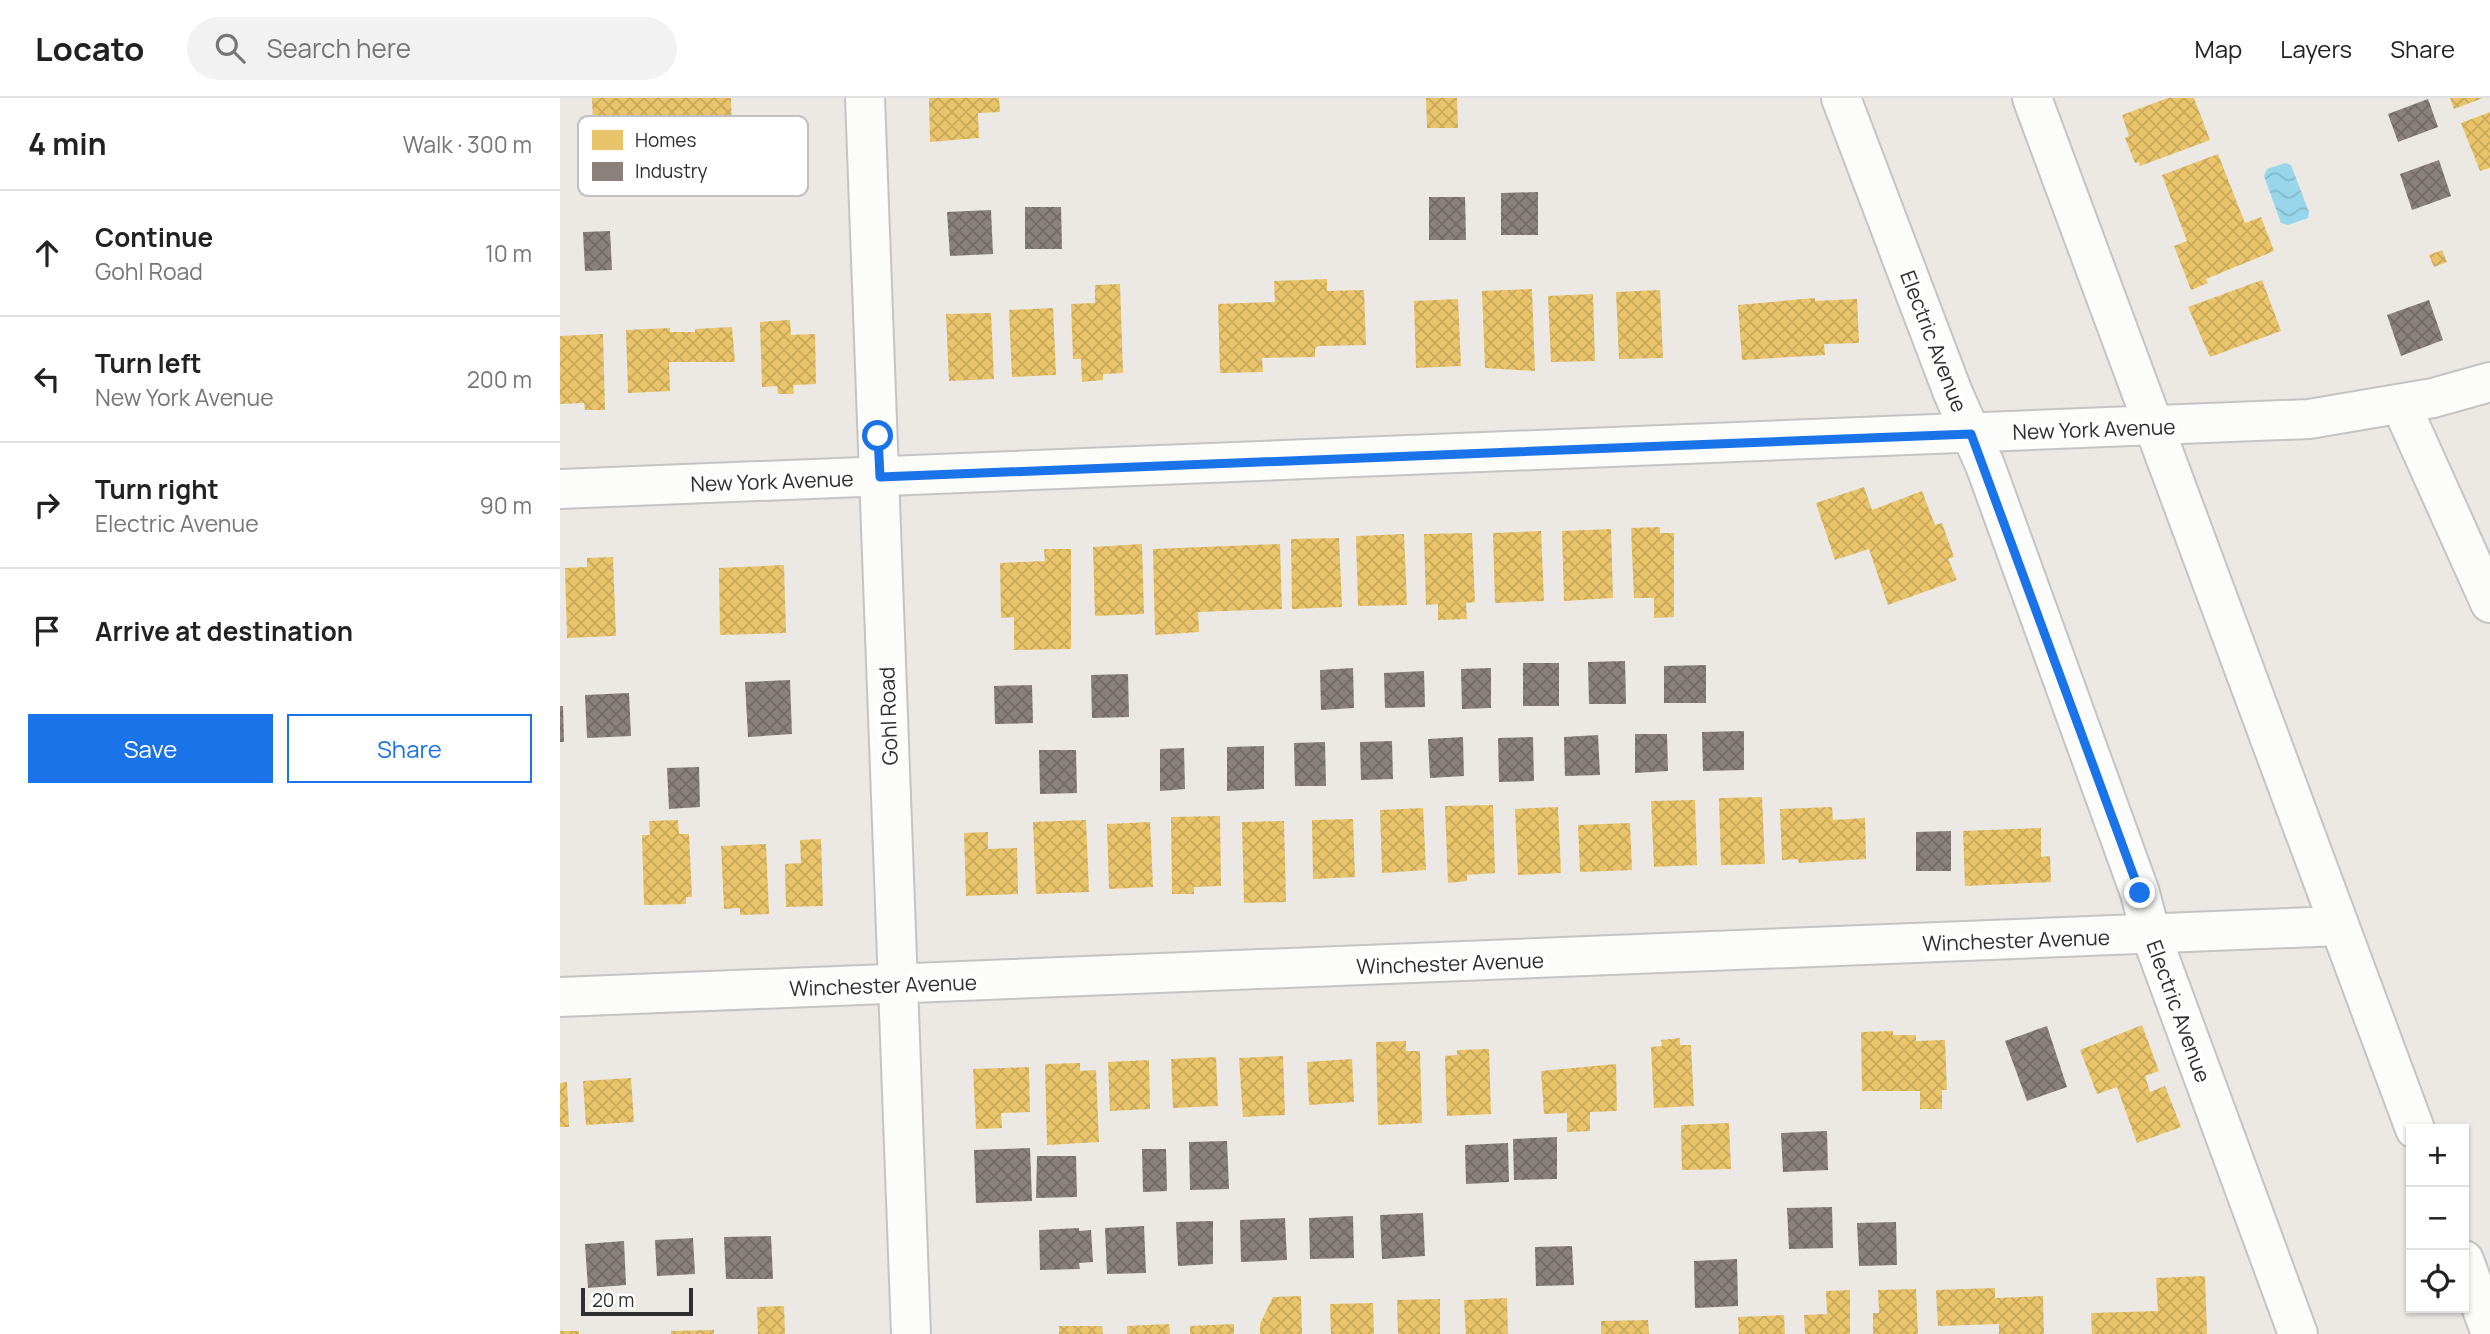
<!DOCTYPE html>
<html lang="en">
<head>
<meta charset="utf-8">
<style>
  :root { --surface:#fff; --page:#f2f2f2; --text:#222; --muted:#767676; --line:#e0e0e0; --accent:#1a73e8 }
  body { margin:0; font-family:Manrope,sans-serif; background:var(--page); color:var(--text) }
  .controls { position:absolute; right:21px; bottom:21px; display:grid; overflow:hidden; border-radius:0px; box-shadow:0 2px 5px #0004 }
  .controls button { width:63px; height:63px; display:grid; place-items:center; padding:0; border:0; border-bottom:2px solid var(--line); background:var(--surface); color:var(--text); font:35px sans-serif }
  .scale { position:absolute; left:21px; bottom:18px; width:112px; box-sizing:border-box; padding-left:7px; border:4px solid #2e2e2e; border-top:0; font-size:19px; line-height:24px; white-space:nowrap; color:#2e2e2e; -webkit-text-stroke:5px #fff; paint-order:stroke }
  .stop { position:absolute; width:21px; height:21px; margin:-16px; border:5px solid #1a73e8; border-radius:50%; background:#fff }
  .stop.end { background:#1a73e8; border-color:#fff; box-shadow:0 2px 7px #0008 }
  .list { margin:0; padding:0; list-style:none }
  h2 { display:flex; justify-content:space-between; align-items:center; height:91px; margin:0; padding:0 28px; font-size:30px }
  h2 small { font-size:23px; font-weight:400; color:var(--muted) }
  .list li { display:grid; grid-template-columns:46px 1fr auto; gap:21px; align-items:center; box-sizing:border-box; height:126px; padding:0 28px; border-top:2px solid var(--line) }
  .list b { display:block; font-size:26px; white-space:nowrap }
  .list p { margin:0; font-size:23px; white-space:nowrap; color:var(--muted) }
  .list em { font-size:23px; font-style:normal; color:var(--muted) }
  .actions { display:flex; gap:14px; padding:21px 28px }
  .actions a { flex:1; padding:16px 0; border:2px solid var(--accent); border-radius:0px; text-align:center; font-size:24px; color:var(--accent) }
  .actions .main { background:var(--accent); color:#fff }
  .icon { flex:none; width:38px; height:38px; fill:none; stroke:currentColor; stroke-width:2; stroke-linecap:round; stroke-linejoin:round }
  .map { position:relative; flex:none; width:1930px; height:1236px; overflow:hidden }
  header { display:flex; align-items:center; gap:42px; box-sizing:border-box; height:98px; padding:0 35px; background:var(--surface); border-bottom:2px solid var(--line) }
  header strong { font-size:33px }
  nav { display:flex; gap:38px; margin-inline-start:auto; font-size:24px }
  .search { width:490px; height:63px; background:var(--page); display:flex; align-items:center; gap:18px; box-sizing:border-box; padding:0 24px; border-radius:38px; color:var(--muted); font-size:26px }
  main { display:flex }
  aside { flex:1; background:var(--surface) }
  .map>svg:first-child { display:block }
  .water { fill:url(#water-waves) }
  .homes { fill:url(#homes-cross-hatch) }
  .industry { fill:url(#industry-cross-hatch) }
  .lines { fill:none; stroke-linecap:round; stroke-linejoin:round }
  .minor-casing { stroke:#c5c4c5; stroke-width:42 }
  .minor { stroke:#fcfcfb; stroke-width:38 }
  .route { stroke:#1a73e8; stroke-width:9 }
  .labels { text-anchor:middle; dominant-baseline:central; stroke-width:7; stroke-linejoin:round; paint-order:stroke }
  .street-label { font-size:21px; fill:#2e2e2e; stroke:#fff }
  .key { fill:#fff; stroke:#c0c0c0; stroke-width:2 }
  .key-label { font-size:19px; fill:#2e2e2e }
</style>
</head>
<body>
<header>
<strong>Locato</strong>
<div class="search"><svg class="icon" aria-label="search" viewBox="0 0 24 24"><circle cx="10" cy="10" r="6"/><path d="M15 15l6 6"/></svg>Search here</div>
<nav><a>Map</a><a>Layers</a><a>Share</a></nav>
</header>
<main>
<aside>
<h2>4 min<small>Walk · 300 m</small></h2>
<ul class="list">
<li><svg class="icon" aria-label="ahead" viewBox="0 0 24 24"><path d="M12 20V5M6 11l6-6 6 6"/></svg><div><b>Continue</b><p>Gohl Road</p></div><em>10 m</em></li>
<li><svg class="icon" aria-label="left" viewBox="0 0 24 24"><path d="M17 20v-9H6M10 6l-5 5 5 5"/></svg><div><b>Turn left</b><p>New York Avenue</p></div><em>200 m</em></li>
<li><svg class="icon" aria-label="right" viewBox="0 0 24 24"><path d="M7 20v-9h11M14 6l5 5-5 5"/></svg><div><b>Turn right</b><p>Electric Avenue</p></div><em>90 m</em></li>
<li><svg class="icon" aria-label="arrive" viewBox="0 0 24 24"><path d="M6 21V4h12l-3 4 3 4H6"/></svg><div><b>Arrive at destination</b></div></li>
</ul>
<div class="actions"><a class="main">Save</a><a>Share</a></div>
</aside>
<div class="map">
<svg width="1930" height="1236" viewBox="0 0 1930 1236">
  <defs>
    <pattern id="water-waves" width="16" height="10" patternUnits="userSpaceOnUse" patternTransform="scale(1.75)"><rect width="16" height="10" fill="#99d6ec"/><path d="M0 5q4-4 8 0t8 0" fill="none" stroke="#84b8cb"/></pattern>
    <pattern id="homes-cross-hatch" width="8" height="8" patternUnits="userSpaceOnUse" patternTransform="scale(1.75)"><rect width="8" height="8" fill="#e9c46a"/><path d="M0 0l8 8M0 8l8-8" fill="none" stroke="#c8a95c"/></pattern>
    <pattern id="industry-cross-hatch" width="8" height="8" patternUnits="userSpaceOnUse" patternTransform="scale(1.75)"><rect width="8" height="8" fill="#8a817c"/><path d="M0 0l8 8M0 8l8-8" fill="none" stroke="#716a66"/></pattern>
  </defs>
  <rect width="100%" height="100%" fill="#ece8e4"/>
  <!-- water -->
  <path class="water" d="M1725,65L1731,67L1749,114L1748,120L1728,127L1721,125L1704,78L1707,71Z"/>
  <!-- homes -->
  <g class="homes">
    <path d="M32,0H171L172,34L194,33L196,79L139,81L138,56L119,57L118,23L33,26Z"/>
    <path d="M369,0H439L440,14L418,15L419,40L370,44Z"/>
    <path d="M866,0H897L898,30H867Z"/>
    <path d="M1608,0H1634L1650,42L1580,68L1579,64L1575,65L1565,40L1569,38L1562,17Z"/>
    <path d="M1890,0H1923L1894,11Z"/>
    <path d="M1930,14V70L1920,73L1901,25Z"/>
    <path d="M1658,56L1685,125L1701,119L1714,153L1646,181L1648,185L1631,192L1614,148L1627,143L1602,77Z"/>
    <path d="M1882,152L1887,164L1874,169L1869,157Z"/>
    <path d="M767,181V193L804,192L806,247L758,248L755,251V259L702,260L703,274L660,275L658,206L715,204L714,183Z"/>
    <path d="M1702,182L1721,233L1650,259L1628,209Z"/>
    <path d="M560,186L563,275L543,276V282L522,284L521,261H513L511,206L535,205V187Z"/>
    <path d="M972,191L975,273L925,270L922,193Z"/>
    <path d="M1100,192L1103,260L1059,261L1056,194Z"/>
    <path d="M1033,196L1035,263L991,264L988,198Z"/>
    <path d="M1255,200V203L1297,201L1299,245L1264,246L1265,257L1182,262L1178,207Z"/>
    <path d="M898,201L901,268L856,270L854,203Z"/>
    <path d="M493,210L496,277L452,279L449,212Z"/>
    <path d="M431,215L434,281L389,283L386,216Z"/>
    <path d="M230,222L231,237L255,236L256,286L233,287L234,296H218L217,288L202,289L200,224Z"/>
    <path d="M172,229L175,264H109L110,293L68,295L66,232L110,230V234H135V231Z"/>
    <path d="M43,236L45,312H25L24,305L0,306V238Z"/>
    <path d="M1304,389L1312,412L1362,393L1375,427L1382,425L1394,459L1388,461L1397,482L1328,507L1309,451L1275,462L1256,405Z"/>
    <path d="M1100,429V435H1114V519L1094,520V500H1074L1071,430Z"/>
    <path d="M1051,431L1053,500L1004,503L1002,433Z"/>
    <path d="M981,433L984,503L935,505L933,435Z"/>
    <path d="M912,435L915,504L906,505L907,521L878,522V506L866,507L864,436Z"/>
    <path d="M844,436L847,507L798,508L796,438Z"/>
    <path d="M779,440L782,509L732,511L731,441Z"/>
    <path d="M582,446L584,516L535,518L533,449Z"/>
    <path d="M720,446L722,511L638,514L639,534L595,537L593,451Z"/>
    <path d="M484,451H511V551L454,552V519L441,520L440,465L485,463Z"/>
    <path d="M53,459L56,538L7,540L5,470L27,469V460Z"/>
    <path d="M224,467L226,535L160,537L159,470Z"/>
    <path d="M1202,699L1205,766L1161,767L1159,700Z"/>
    <path d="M1135,702L1137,767L1094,769L1091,703Z"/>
    <path d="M933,707L935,775L907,777V783L888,785L885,708Z"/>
    <path d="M998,709L1001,775L958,777L955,711Z"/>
    <path d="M1272,709L1273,722L1305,720L1306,761L1239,765L1238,761L1222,762L1220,711Z"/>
    <path d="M863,710L866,772L822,775L820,712Z"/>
    <path d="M660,718L661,788L634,789V796H612L611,719Z"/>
    <path d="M793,721L795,779L753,781L752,722Z"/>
    <path d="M118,722L119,736H129L132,799H126V806L84,807L82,737H90L89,723Z"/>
    <path d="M526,722L529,794L476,796L473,724Z"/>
    <path d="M724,723L726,804L684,805L682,724Z"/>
    <path d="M590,724L593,789L549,791L547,726Z"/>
    <path d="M1070,725L1072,772L1020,774L1018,727Z"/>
    <path d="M1481,730V759L1490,758L1491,784L1405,788L1403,733Z"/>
    <path d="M428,734V751L457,750L458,796L406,798L404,735Z"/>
    <path d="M261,741L263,808L226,809L225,766L241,765L240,742Z"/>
    <path d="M206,746L209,816L180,817V810L164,811L161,748Z"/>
    <path d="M1582,927L1599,973L1585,978L1590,994L1605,988L1621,1029L1577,1045L1557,989L1537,996L1520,952Z"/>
    <path d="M1333,933V937H1356V943L1385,942L1387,992H1382V1011H1360V993H1302L1301,934Z"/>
    <path d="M1120,940V947H1131L1134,1008L1094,1010L1091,949L1102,948L1101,942Z"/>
    <path d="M846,943V953H860L862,1025L818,1027L816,944Z"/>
    <path d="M929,951L931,1016L887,1018L885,958L897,957V952Z"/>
    <path d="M723,958L725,1017L683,1019L679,960Z"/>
    <path d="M656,959L658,1008L613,1010L611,961Z"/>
    <path d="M792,961L794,1004L749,1007L747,964Z"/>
    <path d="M589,962L590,1011L550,1013L548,964Z"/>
    <path d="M520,965V973L536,972L539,1044L487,1047L485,966Z"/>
    <path d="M1056,966L1057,1013L1030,1014V1033L1007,1034V1015L984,1016L981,973Z"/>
    <path d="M469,969L470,1014L441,1015L442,1030L416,1031L413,971Z"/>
    <path d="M71,980L74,1024L26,1027L23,983Z"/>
    <path d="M7,984L9,1029H0V985Z"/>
    <path d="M1169,1025L1171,1071L1122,1072L1121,1027Z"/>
    <path d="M1645,1178L1647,1236H1532L1531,1215L1598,1213L1596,1180Z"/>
    <path d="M1435,1190V1200L1483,1198L1484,1236H1439V1226L1378,1228L1376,1192Z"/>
    <path d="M1356,1191L1358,1236H1313V1215H1319L1318,1192Z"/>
    <path d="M1290,1192V1236H1245L1244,1217L1267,1216L1266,1193Z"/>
    <path d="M741,1198L742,1236H700V1226L713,1199Z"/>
    <path d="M947,1200L948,1236H906L904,1202Z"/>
    <path d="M880,1201V1236H838L837,1202Z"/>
    <path d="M813,1205L814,1236H771L770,1206Z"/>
    <path d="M224,1208L225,1236H198L197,1209Z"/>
    <path d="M1224,1217L1225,1236H1179L1178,1219Z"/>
    <path d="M1088,1222L1089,1236H1041V1223Z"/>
    <path d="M609,1226L610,1236H567V1228Z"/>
    <path d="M674,1226V1236H630V1228Z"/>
    <path d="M499,1228H542L543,1236H499Z"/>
    <path d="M154,1232V1236H111V1233Z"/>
    <rect x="0" y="1233" width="19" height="3"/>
  </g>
  <!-- industry -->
  <g class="industry">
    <path d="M1868,1L1878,29L1838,44L1828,16Z"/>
    <path d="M1879,62L1891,98L1852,112L1840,76Z"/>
    <path d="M978,94V137H941V95Z"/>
    <path d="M869,99H905L906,142H869Z"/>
    <path d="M465,109H501L502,151H465Z"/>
    <path d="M431,112L433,156L390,158L387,114Z"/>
    <path d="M50,133L52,172L25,173L23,134Z"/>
    <path d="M1869,202L1883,242L1841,258L1827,217Z"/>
    <path d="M1065,563L1066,606H1029L1028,564Z"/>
    <rect x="963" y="565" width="36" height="43"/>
    <path d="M1146,567V605H1104V568Z"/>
    <path d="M793,570L794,610L761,612L760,572Z"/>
    <path d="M931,570V610L902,611L901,571Z"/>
    <path d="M864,573L865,609L825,610L824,575Z"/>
    <path d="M568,576L569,619L532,620L531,577Z"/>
    <path d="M230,582L232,636L188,639L185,584Z"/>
    <path d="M472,587L473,625L435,626L434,588Z"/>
    <path d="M69,595L71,638L27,640L25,597Z"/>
    <path d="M0,608H3L4,644H0Z"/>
    <path d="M1184,633V672L1143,673L1142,634Z"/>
    <path d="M1075,636H1107L1108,673L1075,675Z"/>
    <path d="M1038,637L1040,677L1005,678L1004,639Z"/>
    <path d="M903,639L904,678L870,680L868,641Z"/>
    <path d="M973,639L974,683L939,684L938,640Z"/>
    <path d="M832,643L833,681L801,682L800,644Z"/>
    <path d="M765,644L766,688H735L734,645Z"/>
    <path d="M704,648V691L667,693V649Z"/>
    <path d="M624,650L625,691L600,693V651Z"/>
    <path d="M479,652H516L517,695L480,696Z"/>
    <path d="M139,669L140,709L109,711L107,670Z"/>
    <path d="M1391,733V773H1356V734Z"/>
    <path d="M1487,928L1507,989L1467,1003L1445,943Z"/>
    <path d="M1267,1033L1268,1072L1223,1074L1221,1035Z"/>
    <path d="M997,1039V1081L954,1082L953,1041Z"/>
    <path d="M667,1043L669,1091L630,1092L629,1044Z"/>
    <path d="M948,1045L949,1084L906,1086L905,1047Z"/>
    <path d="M470,1050L472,1103L416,1105L414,1052Z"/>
    <path d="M582,1051H606L607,1093L583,1094Z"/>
    <path d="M477,1058H516L517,1099L476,1100Z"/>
    <path d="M1272,1109L1273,1150L1229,1151L1227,1110Z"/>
    <path d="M863,1115L865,1158L822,1161L820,1117Z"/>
    <path d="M793,1118L794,1160L750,1161L749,1120Z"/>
    <path d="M725,1120L727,1162L681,1164L680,1122Z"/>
    <path d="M653,1123V1166L618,1168L616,1124Z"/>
    <path d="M1336,1124L1337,1167L1299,1168L1297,1125Z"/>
    <path d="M584,1128L586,1175L547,1176L545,1130Z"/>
    <path d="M519,1130V1133L531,1132L533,1164L519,1165L520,1171L480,1172L479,1132Z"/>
    <path d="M211,1138L213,1181H166L164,1139Z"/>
    <path d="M133,1140L135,1176L97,1178L95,1142Z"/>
    <path d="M64,1143L66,1187L28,1190L25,1146Z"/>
    <path d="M1012,1148L1014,1187L976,1188L975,1149Z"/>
    <path d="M1177,1161L1178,1208L1135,1210L1134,1163Z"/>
  </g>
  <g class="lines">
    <defs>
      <g id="minor">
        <path d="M305,0L351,1236"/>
        <path d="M1281,0L1393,295L1425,367L1580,795L1591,837L1738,1236"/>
        <path d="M1472,0L1855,1031"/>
        <path d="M1841,307L1930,505"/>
        <path d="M0,391L1749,321L1873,300L1930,284"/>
        <path d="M0,899L1779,828"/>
        <path d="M1904,1162L1930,1233"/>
      </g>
    </defs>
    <!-- minor casing -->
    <use href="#minor" class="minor-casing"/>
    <!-- minor -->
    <use href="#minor" class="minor"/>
  </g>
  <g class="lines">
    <!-- route -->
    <path class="route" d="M318,338L320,379L1411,336L1580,795"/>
  </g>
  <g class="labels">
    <!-- street labels -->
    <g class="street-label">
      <text transform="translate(1374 243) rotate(69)">Electric Avenue</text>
      <text transform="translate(1534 331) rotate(-2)">New York Avenue</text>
      <text transform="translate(212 383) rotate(-2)">New York Avenue</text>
      <text transform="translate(328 618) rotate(-92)">Gohl Road</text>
      <text transform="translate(1456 842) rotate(-2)">Winchester Avenue</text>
      <text transform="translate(890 865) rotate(-2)">Winchester Avenue</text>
      <text transform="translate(323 887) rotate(-2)">Winchester Avenue</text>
      <text transform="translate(1619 913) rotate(70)">Electric Avenue</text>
    </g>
  </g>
  <!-- legend -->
  <rect x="18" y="18" width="230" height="80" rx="10" class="key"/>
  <rect x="32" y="32" width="31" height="20" fill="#e9c46a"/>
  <rect x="32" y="64" width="31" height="19" fill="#8a817c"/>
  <g class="key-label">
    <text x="75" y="49">Homes</text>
    <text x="75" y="80">Industry</text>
  </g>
</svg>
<div class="controls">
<button>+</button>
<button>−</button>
<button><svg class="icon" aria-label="locate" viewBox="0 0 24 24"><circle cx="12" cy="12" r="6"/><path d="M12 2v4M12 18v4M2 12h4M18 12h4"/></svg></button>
</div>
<div class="scale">20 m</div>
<div class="stop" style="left:318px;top:338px"></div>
<div class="stop end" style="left:1580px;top:795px"></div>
</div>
</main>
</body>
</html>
